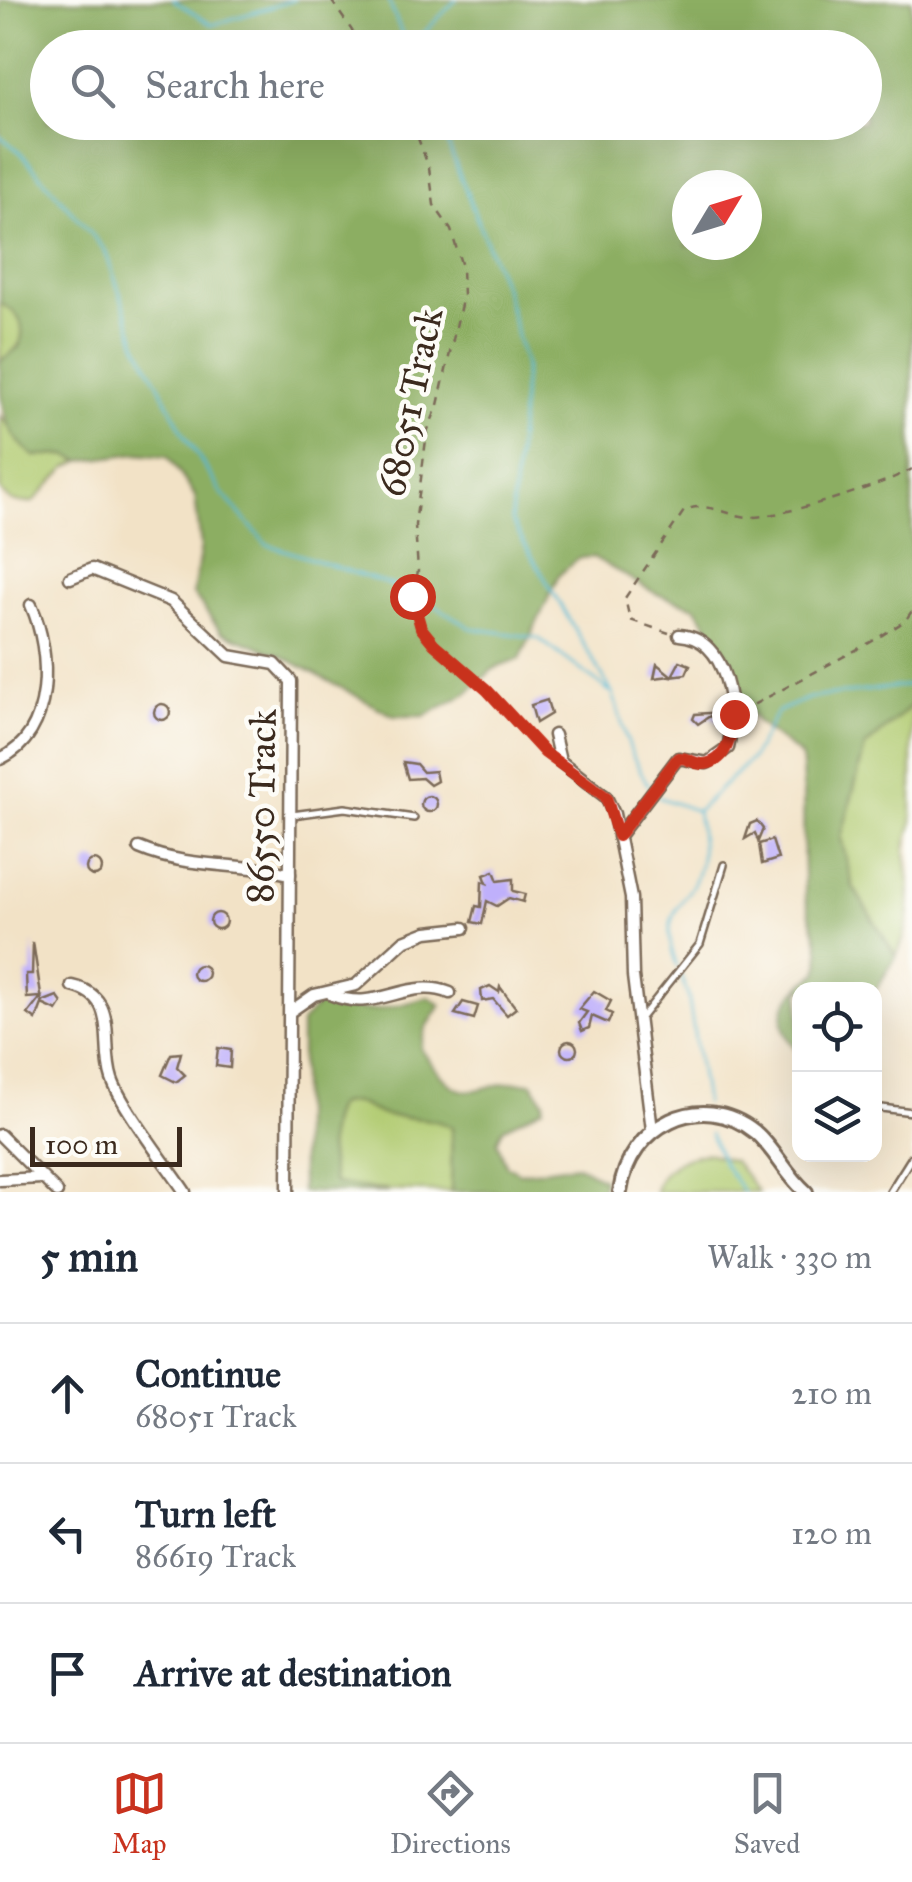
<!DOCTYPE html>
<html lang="en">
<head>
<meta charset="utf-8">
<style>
  :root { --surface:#fff; --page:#f2f2f3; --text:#1f2937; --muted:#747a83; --line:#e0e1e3; --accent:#c8321e }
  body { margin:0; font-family:"IM FELL Great Primer",serif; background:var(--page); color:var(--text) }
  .controls { position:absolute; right:30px; bottom:30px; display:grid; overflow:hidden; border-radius:20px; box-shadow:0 10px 40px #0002 }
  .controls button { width:90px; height:90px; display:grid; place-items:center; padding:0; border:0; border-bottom:2px solid var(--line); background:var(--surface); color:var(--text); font:50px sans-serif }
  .compass { position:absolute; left:672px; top:170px; width:90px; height:90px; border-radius:50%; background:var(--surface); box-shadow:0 10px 40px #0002; rotate:52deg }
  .scale { position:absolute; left:30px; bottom:25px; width:152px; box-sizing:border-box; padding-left:10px; border:5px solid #3b2a1e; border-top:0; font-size:28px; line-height:35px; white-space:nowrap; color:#3b2a1e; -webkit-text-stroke:8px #fdfcf7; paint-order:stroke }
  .stop { position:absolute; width:30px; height:30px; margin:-22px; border:8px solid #c8321e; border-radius:50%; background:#fff }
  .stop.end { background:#c8321e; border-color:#fff; box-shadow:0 2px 10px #0008 }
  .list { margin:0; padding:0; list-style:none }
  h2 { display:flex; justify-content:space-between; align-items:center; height:130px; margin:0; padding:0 40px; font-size:42px }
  h2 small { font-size:32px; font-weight:400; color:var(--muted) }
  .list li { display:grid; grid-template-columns:65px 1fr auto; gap:30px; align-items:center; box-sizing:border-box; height:140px; padding:0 40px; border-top:2px solid var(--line) }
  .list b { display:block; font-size:38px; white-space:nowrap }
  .list p { margin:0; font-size:32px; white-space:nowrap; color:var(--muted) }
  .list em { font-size:32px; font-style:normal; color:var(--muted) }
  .icon { flex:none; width:55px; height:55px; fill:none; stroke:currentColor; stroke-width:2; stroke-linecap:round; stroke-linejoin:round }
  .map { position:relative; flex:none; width:912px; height:1192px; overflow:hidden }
  .search { position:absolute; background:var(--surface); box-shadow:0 10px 40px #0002; left:30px; right:30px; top:30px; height:110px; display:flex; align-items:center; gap:25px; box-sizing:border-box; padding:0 35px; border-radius:55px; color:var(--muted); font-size:38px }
  .sheet { height:550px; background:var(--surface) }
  nav { display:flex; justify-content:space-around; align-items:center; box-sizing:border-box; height:140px; border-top:2px solid var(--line); background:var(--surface); font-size:28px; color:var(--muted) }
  nav a { display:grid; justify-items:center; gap:5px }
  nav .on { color:var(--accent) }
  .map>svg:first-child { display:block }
  .green { fill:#b0ca6f; stroke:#767a46; stroke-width:2.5 }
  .forest { fill:#8cae62; stroke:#646c40; stroke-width:2.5; fill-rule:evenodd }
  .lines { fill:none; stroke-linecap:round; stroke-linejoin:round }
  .stream { stroke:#52b8d1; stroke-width:2.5 }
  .building { fill:#bfb0fb }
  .service-casing { stroke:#7b6a59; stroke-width:10 }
  .minor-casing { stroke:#7b6a59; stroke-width:15 }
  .tertiary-casing { stroke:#7b6a59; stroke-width:18 }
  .path { stroke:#7b6a59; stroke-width:2.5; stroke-dasharray:8 8; stroke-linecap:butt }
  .service { stroke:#fff; stroke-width:5 }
  .minor { stroke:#fff; stroke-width:10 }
  .tertiary { stroke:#fff; stroke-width:12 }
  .route { stroke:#c8321e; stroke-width:12 }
  .labels { text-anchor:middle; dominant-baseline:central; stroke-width:9; stroke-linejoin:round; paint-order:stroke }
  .street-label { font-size:38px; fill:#3b2a1e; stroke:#fdfcf7 }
</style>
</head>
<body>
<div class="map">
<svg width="912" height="1192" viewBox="0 0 912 1192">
  <rect width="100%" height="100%" fill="#fdfcf7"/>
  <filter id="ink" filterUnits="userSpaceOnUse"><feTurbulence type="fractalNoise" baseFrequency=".01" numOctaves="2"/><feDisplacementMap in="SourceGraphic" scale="20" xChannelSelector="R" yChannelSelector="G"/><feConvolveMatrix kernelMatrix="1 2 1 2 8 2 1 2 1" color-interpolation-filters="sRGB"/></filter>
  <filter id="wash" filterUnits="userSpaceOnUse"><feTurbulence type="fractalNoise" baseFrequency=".0048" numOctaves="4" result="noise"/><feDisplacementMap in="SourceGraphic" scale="40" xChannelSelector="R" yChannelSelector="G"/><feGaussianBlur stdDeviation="2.25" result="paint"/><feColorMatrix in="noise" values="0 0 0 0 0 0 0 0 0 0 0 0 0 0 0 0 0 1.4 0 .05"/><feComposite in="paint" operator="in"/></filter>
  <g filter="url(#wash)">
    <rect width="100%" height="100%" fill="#f2e2c6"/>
    <!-- green -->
    <g class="green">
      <path d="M0,303L16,312C30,333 21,350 0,361Z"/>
      <path d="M0,416L35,456L67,455L81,461L67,467L33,502C19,504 7,503 0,489Z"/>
      <path d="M912,705C912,743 912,785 912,823C911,832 905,844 906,854C912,890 912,926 896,957L853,887L841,838L865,747Z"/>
      <path d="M352,1102C366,1104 376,1115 389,1116C412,1118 430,1117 452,1127L451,1192L352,1189L334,1184C328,1158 324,1129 337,1105Z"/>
      <path d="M707,1153L734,1161L758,1192H655C660,1167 683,1156 707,1153Z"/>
    </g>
    <!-- forest -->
    <g class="forest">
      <path d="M0,0H912V705L865,747L841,838L853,887L896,957L875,991L800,989L799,1052C767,1020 787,993 818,973C825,937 807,922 805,890C801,845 806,801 801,756L758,723L738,696L727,655L696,607L657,594L593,557L578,558L559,575L520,659L493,669L467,693L425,716H394L280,655L221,632L193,594L201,547L195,496L168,456L137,453L81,461L67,455L35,456C0,432 0,401 0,361L19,347C27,325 20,314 0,303ZM48,48H864V122H48ZM687,185H747V245H687Z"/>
      <path d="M429,997L441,1005L426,1028L421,1049C469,1120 467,1078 532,1083L544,1101L543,1108L503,1128L497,1142L507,1166L520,1173L577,1165L603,1179L602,1192H451L452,1127C430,1117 412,1118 389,1116C369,1114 361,1096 337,1105C324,1129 328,1158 334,1183L389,1192H301V1023L321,1001C359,1018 390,1008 429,997Z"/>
    </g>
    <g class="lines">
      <!-- stream -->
      <g class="stream">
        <path d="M173,0L212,25L294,0"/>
        <path d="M388,0L408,48"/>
        <path d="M409,48L456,0"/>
        <path d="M439,122L505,290L525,366L511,521L613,694L632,755L648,785"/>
        <path d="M0,136L20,152L105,250L137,343L184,434L220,491L266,544L409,591"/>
        <path d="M418,595L471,628L538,638L609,691"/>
        <path d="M658,797L697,811C699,826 703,843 701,858C696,907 653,902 677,967"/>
        <path d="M697,811L752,758L777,712L809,698L912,685"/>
        <path d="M680,974L688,995L705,1103"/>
        <path d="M710,1134L723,1163L743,1192"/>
      </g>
    </g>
    <g id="blocks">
      <!-- building -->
      <g class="building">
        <path d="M680,661L690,665L686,674L654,678L657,664L672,676Z"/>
        <path d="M547,700L551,714L536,723L531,705Z"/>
        <circle cx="162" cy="712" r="8"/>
        <path d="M722,712V724L710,716L698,724L693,719L695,714Z"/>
        <path d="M403,762L416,764L423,772L435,771L437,781L430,785L422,778L408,779Z"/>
        <circle cx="429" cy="804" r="8"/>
        <path d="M757,821L763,829L758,841L755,833L745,839L750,824Z"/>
        <path d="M772,840L778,859L762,864L759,844Z"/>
        <circle cx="94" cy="868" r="8"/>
        <path d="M494,871L498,881L513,879V891L525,894L523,902L509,898L497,906L487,901L482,924L472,922L476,906L481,907L482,881L487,883L484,875Z"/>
        <circle cx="218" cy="921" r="8"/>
        <path d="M33,942L42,1002L57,996L62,1003L57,1011L42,1004L36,1020L28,1014L41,997L27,998L26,974H32Z"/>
        <circle cx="200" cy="973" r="8"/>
        <path d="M490,986L499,992L500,987L516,1008L507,1015L493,999L482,1001L481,990Z"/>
        <path d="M594,991L611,1001L606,1011L612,1014L608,1023L592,1016L589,1028L582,1031L579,1023L587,1012L579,1009Z"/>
        <path d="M463,1002L478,1006L474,1019L455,1014Z"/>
        <circle cx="569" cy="1049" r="8"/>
        <path d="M218,1048L231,1050L230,1068L216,1066Z"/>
        <path d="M181,1053L177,1067L185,1075L176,1082L162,1075L171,1054Z"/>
      </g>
    </g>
  </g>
  <g filter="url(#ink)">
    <use href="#blocks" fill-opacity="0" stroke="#7b6a59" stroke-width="2.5"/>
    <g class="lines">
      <defs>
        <g id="service">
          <path d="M292,815L345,808L414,818"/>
          <path d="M641,1018L700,944L724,865"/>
          <path d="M874,1107L912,1112"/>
          <path d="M890,1192L912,1157"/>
        </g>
        <g id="minor">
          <path d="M70,578L92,569L171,601L229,656L275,664L291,681L288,1192"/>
          <path d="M554,735L560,761L606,797L614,814L631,898L633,976L652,1130"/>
          <path d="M0,759C55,734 52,652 31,605"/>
          <path d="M618,837L678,758L707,763L728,748C737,711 729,638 679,635"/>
          <path d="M139,848C188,869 239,862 290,874"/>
          <path d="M72,986C121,997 100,1044 112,1079C121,1106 167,1165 185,1192"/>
          <path d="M332,995C378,1014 408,976 450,993"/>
          <path d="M291,1011L314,995L356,985L404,941L427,932L464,928"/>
          <path d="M0,1135L57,1192"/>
          <path d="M0,1180L42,1178"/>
        </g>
        <path id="tertiary" d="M620,1192C629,1126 700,1088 755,1132C775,1149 786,1175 806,1192"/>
      </defs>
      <!-- service casing -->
      <use href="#service" class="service-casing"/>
      <!-- minor casing -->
      <use href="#minor" class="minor-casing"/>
      <!-- tertiary casing -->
      <use href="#tertiary" class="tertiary-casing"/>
      <!-- path -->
      <g class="path">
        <path d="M331,0L364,48"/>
        <path d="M412,122L429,168L434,205L451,230L462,267L463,296L438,405L427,432L415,525L418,571L412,597L421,628L550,756"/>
        <path d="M669,633L630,620L625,598L684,511C704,499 731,518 753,517C788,515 881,486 912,469"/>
        <path d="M740,712L871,642L905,621L912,611"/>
      </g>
      <!-- service -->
      <use href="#service" class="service"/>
      <!-- minor -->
      <use href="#minor" class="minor"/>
      <!-- tertiary -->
      <use href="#tertiary" class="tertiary"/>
    </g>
  </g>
  <g class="lines" filter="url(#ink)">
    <!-- route -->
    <path class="route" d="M412,596L421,628L434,644L487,690L545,753L606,797L618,836L678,758C688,757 691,763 701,764C727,765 732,734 734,714"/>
  </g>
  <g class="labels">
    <!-- street labels -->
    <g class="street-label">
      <text transform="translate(410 402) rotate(-78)">68051 Track</text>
      <text transform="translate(261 806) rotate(-89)">86550 Track</text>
    </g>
  </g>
</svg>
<div class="controls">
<button><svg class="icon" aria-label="locate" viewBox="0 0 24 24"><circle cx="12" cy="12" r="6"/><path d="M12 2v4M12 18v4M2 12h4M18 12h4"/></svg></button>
<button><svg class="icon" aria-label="layers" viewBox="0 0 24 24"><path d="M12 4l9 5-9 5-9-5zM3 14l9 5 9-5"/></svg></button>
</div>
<svg class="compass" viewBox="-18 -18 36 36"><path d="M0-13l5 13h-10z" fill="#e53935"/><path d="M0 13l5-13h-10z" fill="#747a83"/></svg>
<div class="scale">100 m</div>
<div class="stop" style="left:412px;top:596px"></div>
<div class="stop end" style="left:734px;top:714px"></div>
<div class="search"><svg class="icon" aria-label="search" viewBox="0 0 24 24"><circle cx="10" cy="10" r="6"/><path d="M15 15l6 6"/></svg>Search here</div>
</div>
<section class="sheet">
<h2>5 min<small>Walk · 330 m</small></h2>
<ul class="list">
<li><svg class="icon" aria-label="ahead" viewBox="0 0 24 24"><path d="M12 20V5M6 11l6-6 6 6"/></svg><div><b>Continue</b><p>68051 Track</p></div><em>210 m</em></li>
<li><svg class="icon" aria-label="left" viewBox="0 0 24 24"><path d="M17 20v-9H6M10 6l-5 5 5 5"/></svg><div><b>Turn left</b><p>86619 Track</p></div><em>120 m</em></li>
<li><svg class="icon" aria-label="arrive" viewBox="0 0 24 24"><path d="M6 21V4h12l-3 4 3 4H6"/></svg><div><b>Arrive at destination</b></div></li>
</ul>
</section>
<nav>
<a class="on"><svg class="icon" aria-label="map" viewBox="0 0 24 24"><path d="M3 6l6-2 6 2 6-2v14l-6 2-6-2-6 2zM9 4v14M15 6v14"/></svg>Map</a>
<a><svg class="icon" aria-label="directions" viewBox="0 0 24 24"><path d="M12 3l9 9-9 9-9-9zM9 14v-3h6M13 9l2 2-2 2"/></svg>Directions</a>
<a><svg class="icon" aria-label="saved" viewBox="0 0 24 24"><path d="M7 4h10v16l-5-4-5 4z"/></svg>Saved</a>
</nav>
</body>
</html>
